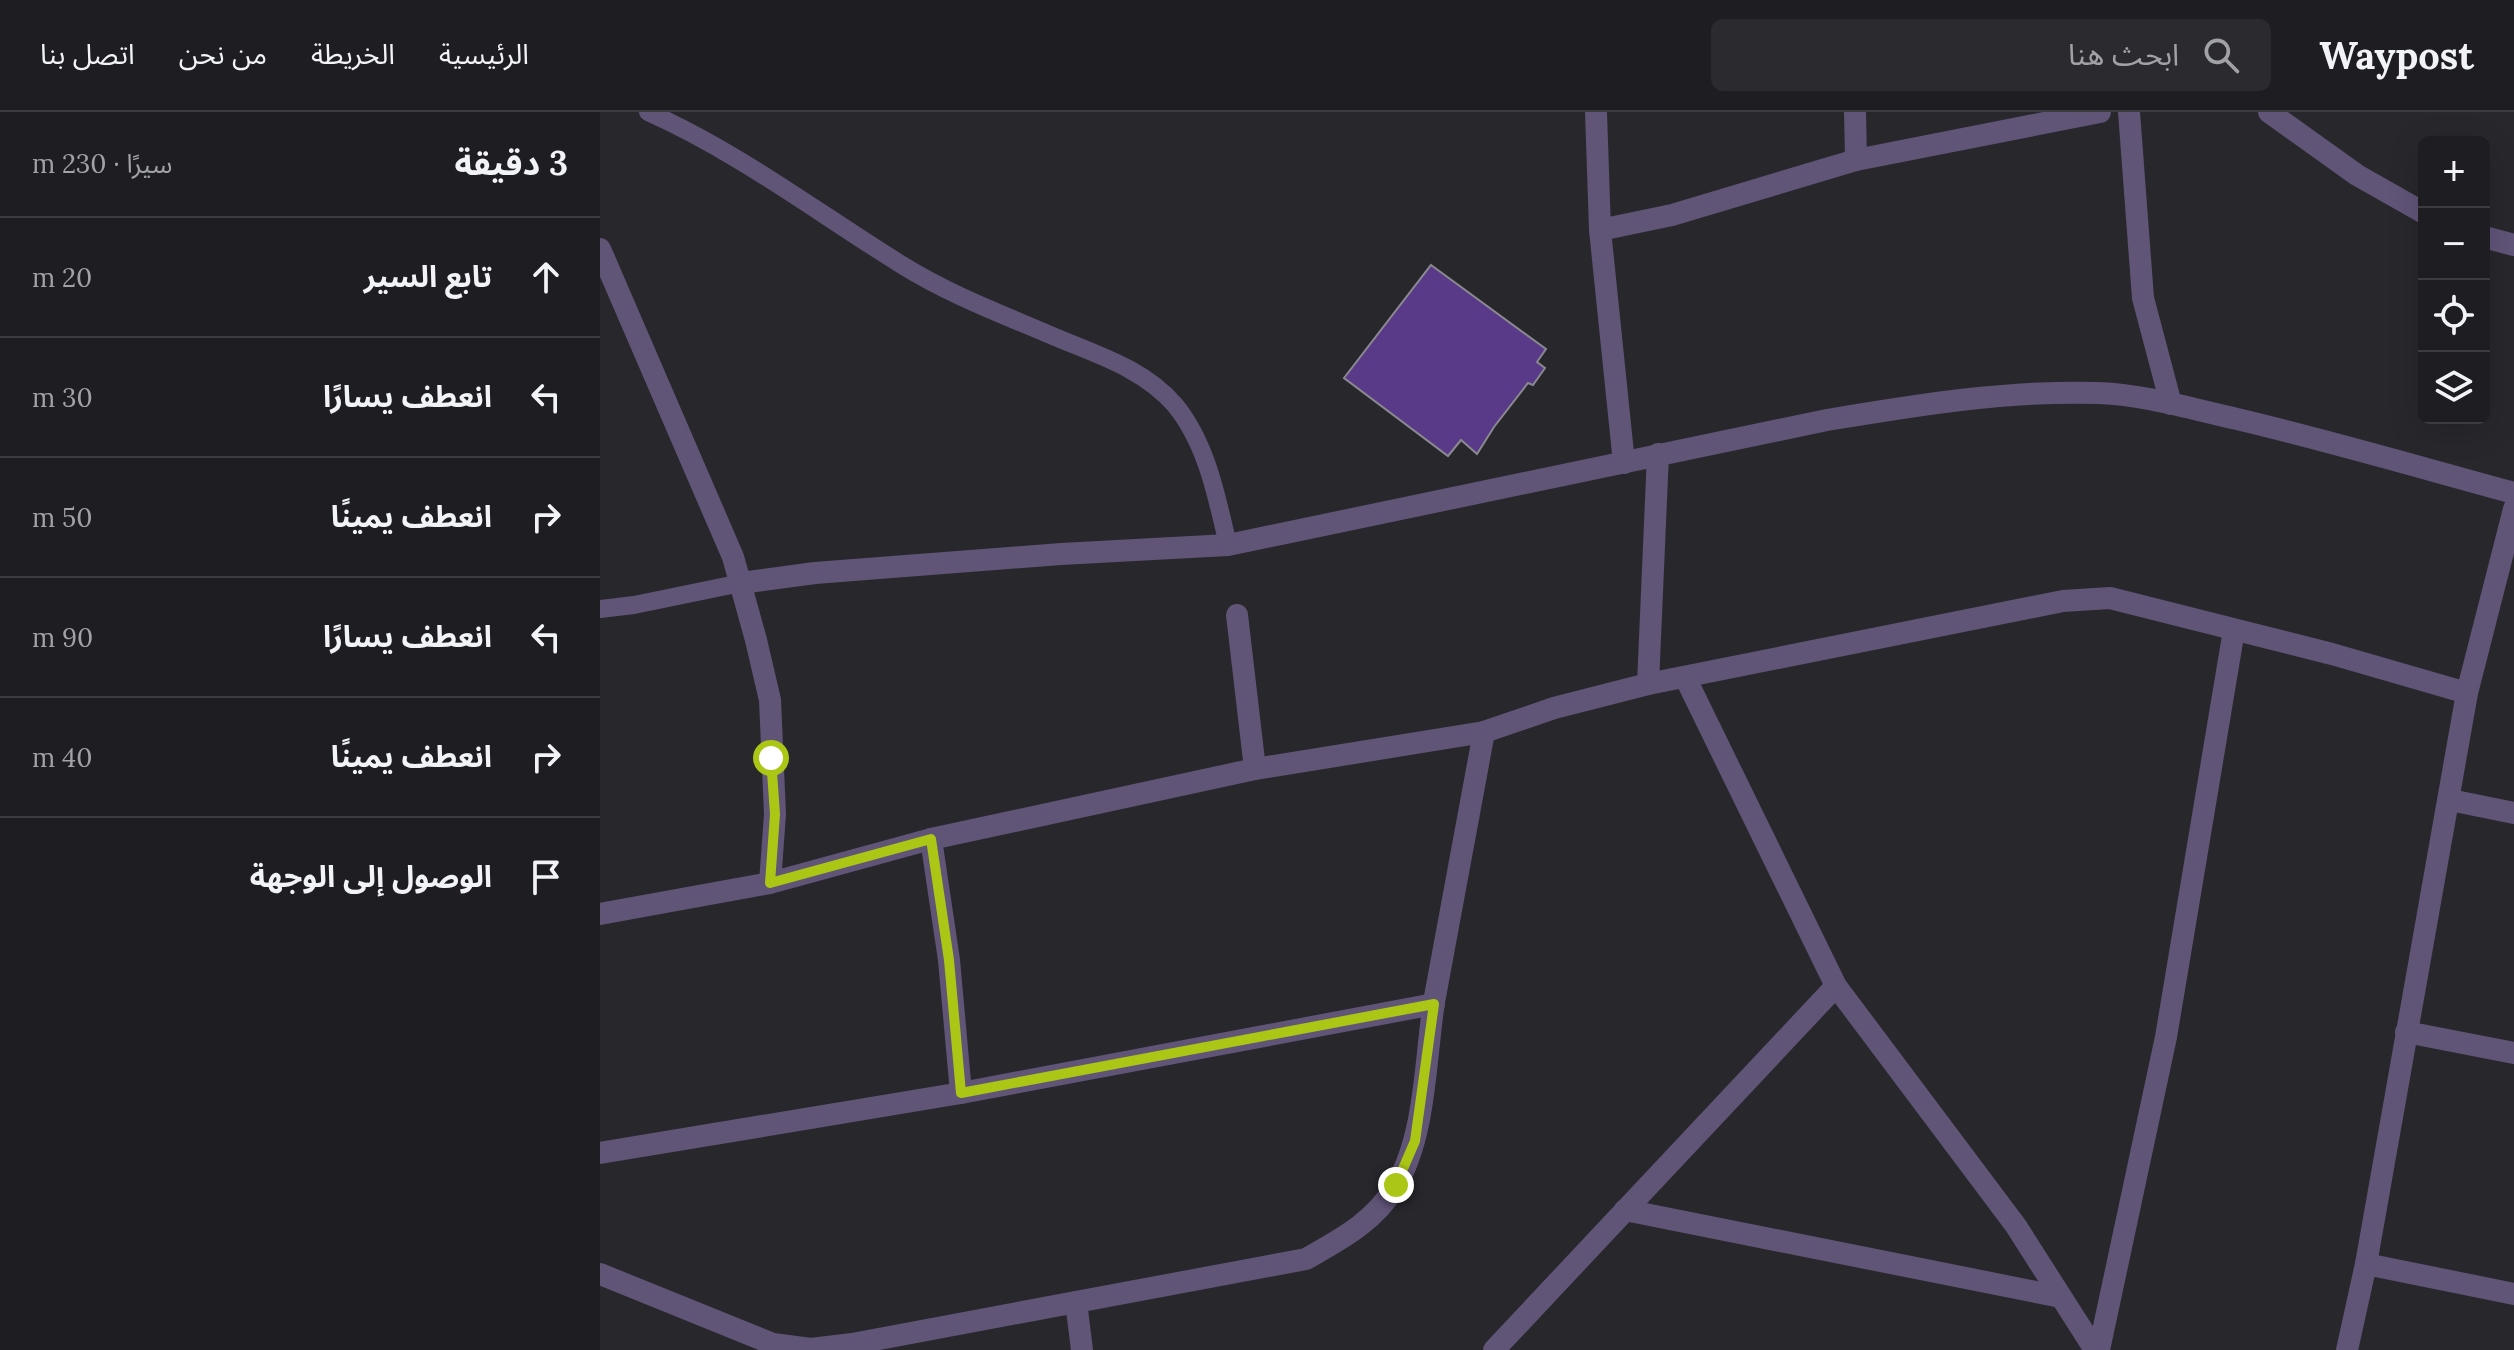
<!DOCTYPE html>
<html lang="ar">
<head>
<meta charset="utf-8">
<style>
  :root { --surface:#1e1d21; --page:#2b2a2e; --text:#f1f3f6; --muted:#a1a2a5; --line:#3c3b3f }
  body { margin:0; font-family:Lora,"Noto Sans Arabic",serif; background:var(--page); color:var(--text); direction:rtl }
  .controls { position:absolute; right:24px; top:24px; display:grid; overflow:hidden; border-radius:12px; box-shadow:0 8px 32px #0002 }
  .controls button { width:72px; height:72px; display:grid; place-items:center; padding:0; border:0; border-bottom:2px solid var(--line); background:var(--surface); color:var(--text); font:40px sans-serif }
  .stop { position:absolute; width:24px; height:24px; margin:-18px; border:6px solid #abc615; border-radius:50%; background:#fff }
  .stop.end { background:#abc615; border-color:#fff; box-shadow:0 2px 8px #0008 }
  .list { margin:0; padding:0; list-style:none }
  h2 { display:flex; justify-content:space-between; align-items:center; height:104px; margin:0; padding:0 32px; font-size:34px }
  h2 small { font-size:26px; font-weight:400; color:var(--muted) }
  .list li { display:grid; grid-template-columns:52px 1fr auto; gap:24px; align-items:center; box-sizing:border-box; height:120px; padding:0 32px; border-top:2px solid var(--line) }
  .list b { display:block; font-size:30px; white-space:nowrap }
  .list em { font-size:26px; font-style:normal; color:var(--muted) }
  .icon { flex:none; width:44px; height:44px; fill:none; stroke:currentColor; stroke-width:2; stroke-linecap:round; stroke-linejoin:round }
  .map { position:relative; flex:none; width:1914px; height:1238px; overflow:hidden; direction:ltr }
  header { display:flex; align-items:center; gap:48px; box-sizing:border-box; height:112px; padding:0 40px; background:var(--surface); border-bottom:2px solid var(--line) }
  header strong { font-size:38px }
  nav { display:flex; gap:44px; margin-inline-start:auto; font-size:28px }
  .search { width:560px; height:72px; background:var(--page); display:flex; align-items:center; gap:20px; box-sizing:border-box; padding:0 28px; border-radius:12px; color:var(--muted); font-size:30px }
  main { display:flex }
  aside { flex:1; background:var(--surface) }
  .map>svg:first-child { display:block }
  .building { fill:#593a88; stroke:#8b8990; stroke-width:2 }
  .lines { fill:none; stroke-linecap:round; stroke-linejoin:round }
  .service { stroke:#605477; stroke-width:18 }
  .minor { stroke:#605477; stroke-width:22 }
  .route { stroke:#abc615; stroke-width:10 }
</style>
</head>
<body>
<header>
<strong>Waypost</strong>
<div class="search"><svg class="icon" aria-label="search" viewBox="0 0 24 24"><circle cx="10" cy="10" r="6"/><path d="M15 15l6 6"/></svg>ابحث هنا</div>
<nav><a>الرئيسية</a><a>الخريطة</a><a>من نحن</a><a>اتصل بنا</a></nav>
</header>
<main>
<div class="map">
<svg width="1914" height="1238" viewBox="0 0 1914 1238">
  <rect width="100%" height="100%" fill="#28272c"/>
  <!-- building -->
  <path class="building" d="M831,153L946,237L937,250L945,256L933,273L928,271L894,315L877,342L861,328L848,344L744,266Z"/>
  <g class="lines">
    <!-- service -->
    <g class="service">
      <path d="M48,0C138,40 218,101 302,153C350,183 404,203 455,225C498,243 544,257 575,293C607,332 617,386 628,433"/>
      <path d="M0,497L34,493L141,471"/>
    </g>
    <!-- minor -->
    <g class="minor">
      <path d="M996,0L1000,118L1024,351"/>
      <path d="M1255,0L1256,48"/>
      <path d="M1529,0L1543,186L1571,292"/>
      <path d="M1669,0L1757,63L1824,101"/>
      <path d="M1000,118L1072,103L1256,48L1500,0"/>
      <path d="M1884,125L1914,133"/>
      <path d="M0,137L133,445L156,528L170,588L175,702L170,771"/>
      <path d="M141,471L215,461L461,442L628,433L1227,308C1317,293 1408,278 1499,281C1546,283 1592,297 1637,307C1730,329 1822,356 1914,381"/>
      <path d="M637,503L655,657"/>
      <path d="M1085,565L1236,874L1416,1114L1495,1238"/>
      <path d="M1048,572L1058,342"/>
      <path d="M1850,688L1914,701"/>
      <path d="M331,727L349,848L361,981"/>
      <path d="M0,802L170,771L331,727L655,657L884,620L954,596L1048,572L1463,489L1510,486L1732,542L1867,581"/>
      <path d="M1806,920L1914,941"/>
      <path d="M0,1041L361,981L834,892"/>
      <path d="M1025,1098L1461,1185"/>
      <path d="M1766,1152L1914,1182"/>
      <path d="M0,1162L173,1232L211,1237L252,1232L706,1147C741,1127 774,1110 795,1075C826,1024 825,948 834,890C850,800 867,710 884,620"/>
      <path d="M476,1190L482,1238"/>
      <path d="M894,1238L1236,874"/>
      <path d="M1499,1238L1566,925L1634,518"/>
      <path d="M1747,1238L1766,1152L1867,581L1914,397"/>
    </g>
  </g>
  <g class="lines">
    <!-- route -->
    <path class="route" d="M171,646L175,702L170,771L331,727L349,848L361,981L834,892L815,1029L796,1073"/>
  </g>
</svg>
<div class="controls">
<button>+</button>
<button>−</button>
<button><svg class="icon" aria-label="locate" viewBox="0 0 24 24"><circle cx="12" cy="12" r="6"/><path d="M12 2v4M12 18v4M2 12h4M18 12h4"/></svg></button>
<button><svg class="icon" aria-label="layers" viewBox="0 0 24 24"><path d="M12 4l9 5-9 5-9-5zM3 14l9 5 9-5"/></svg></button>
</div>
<div class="stop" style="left:171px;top:646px"></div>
<div class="stop end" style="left:796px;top:1073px"></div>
</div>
<aside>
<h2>3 دقيقة<small>سيرًا · 230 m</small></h2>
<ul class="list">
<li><svg class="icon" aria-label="ahead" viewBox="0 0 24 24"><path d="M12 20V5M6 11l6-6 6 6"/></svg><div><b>تابع السير</b></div><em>20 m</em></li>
<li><svg class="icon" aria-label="left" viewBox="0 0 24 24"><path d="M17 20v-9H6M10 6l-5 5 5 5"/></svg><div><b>انعطف يسارًا</b></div><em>30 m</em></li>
<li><svg class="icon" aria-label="right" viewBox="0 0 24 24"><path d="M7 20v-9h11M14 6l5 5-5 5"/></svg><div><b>انعطف يمينًا</b></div><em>50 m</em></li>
<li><svg class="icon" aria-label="left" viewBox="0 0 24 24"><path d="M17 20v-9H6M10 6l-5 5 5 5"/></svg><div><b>انعطف يسارًا</b></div><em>90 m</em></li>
<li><svg class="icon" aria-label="right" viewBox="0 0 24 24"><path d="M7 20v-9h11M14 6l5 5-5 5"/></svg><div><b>انعطف يمينًا</b></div><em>40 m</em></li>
<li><svg class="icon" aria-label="arrive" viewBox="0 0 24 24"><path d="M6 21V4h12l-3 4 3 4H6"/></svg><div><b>الوصول إلى الوجهة</b></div></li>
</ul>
</aside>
</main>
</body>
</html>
